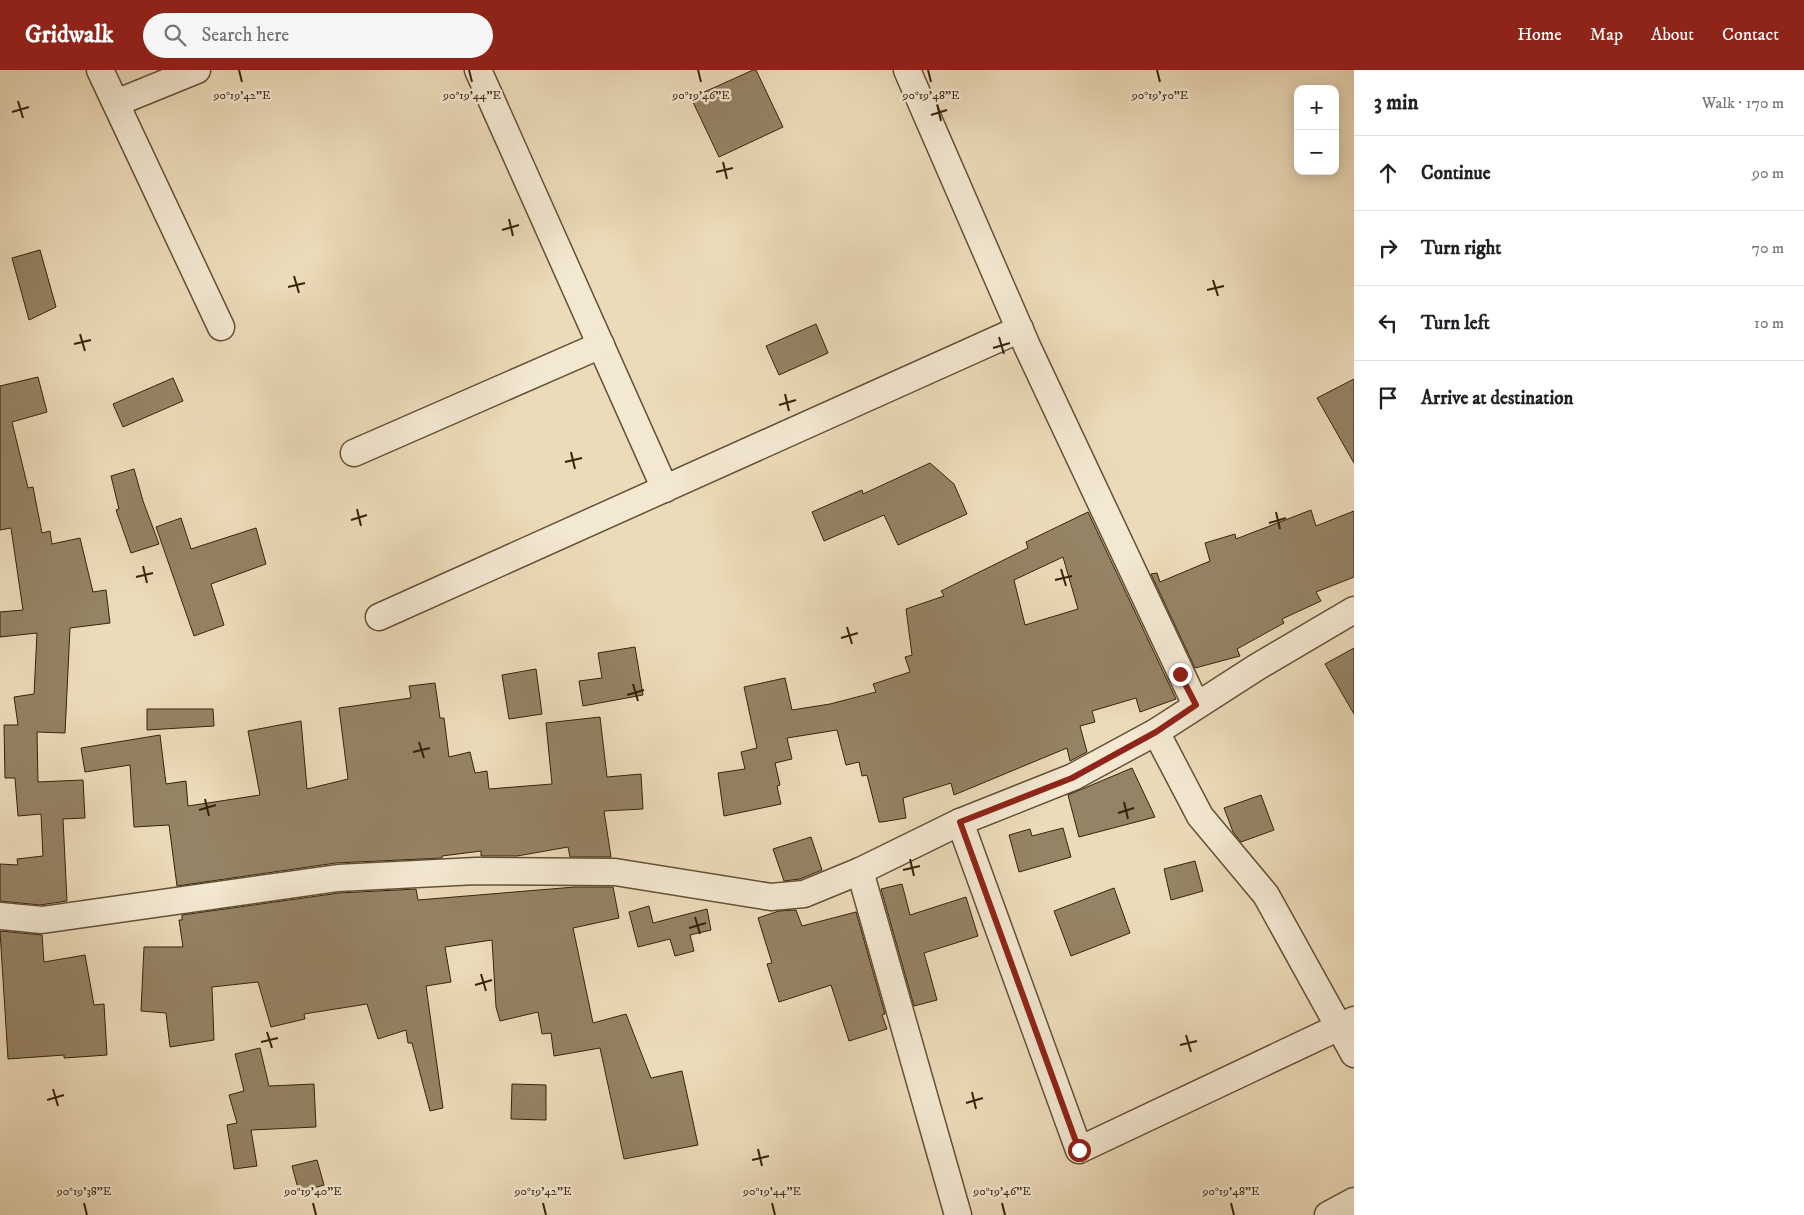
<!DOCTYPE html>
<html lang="en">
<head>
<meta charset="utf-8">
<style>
  :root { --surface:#fff; --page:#f6f6f6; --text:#202124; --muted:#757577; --line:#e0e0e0; --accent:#8f2418 }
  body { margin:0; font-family:"IM FELL DW Pica",serif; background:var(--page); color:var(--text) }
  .controls { position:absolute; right:15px; top:15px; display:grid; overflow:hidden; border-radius:10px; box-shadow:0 2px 12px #0003 }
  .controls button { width:45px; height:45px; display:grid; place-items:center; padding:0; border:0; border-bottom:1px solid var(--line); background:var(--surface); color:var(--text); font:25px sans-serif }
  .stop { position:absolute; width:15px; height:15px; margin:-11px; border:4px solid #8f2418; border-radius:50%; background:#fff }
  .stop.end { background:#8f2418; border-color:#fff; box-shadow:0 1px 5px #0008 }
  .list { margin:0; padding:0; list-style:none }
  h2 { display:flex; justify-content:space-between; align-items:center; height:65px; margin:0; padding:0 20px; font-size:21px }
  h2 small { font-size:16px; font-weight:400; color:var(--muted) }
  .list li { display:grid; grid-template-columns:32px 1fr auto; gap:15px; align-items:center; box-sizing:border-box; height:75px; padding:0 20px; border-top:1px solid var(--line) }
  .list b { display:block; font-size:19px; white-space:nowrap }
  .list em { font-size:16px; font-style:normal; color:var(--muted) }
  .icon { flex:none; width:28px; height:28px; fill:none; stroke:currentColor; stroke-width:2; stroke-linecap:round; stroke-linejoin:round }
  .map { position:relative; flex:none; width:1354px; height:1145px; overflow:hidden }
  header { display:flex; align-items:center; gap:30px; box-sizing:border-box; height:70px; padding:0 25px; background:var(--accent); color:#fff }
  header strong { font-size:24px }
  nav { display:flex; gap:28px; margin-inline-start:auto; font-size:18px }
  .search { width:350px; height:45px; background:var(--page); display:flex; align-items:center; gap:12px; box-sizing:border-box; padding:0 18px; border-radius:28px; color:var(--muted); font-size:19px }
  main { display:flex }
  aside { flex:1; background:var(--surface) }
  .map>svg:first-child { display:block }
  .building { fill:#958365; stroke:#36230b; fill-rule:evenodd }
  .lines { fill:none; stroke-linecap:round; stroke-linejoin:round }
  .minor-casing { stroke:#645136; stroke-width:29 }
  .minor { stroke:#f3e8d2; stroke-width:26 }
  .route { stroke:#8f2418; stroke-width:6 }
  .ticks { fill:none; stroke:#36230b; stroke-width:2 }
  .ticks-label { font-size:12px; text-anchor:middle; fill:#36230b; stroke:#f3e8d2; stroke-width:5; stroke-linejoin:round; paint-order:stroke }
</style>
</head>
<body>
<header>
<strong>Gridwalk</strong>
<div class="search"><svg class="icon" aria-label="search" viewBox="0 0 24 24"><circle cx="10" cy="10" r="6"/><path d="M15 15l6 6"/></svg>Search here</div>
<nav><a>Home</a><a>Map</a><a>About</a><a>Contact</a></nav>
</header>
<main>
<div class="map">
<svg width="1354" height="1145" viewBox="0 0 1354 1145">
  <rect width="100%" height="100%" fill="#ecdbb9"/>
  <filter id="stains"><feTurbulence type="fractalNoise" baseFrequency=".004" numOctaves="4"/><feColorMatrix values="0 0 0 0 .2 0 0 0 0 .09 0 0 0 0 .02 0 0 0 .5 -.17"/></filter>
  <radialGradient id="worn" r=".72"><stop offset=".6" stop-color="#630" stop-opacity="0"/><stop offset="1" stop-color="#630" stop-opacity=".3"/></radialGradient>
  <!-- building -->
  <g class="building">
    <path d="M753,0H756L783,57L719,87L691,28Z"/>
    <path d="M40,180L56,237L29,250L12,188Z"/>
    <path d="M816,254L828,283L779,305L766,276Z"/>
    <path d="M38,307L47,342L12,352L28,418L33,417L42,463L50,461L52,474L80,468L93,522L106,520L110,553L70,558L65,663L37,662L38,712L83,710L85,748L63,749L67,831L40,835L0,831V794L18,795L17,789L43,786L41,744L18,746L15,708H5L4,655H18L14,627L34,624L37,563L0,567V542L23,540L11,458L0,460V316Z"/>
    <path d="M173,308L183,331L123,357L113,334Z"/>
    <path d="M1354,309V393L1317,328Z"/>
    <path d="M930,393L954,414L967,444L898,475L884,445L824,471L812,442L862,420L863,424Z"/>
    <path d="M134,399L143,431L159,474L131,483L116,440L119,439L111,406Z"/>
    <path d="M1311,440L1316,456L1354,441V507L1316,522L1321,531L1282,549L1284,553L1237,579L1240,586L1195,598L1151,504L1157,503L1160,512L1210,491L1205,473L1235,464L1236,469Z"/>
    <path d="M1088,442L1176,629L1140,642L1136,628L1092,641L1095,652L1080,656L1087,682L1070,691L1067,678L954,725L951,713L903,728L906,748L882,752H879L867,705L862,706L859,692L846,695L837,660L787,668L792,689L775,693L780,715L777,716L781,734L724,746L718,703L745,699L741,682L757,678L744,617L785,608L792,640L830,634L876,622L873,614L910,602L905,587L912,585L906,539L944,526L941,521L1028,478L1026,472ZM1063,487L1078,539L1025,555L1014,510Z"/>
    <path d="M181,448L191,479L256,458L266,494L211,514L224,555L194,566L156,457Z"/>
    <path d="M635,577L643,625L583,636L579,611L602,608L598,583Z"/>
    <path d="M1354,578V644L1325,594Z"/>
    <path d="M536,599L542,644L509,649L502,605Z"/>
    <path d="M435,613L440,648H444L449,687L470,682L475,703L487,701L489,719L552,714L546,653L600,647L607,707L641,704L643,739L604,741L611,787H570L568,777L517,786H481V781L442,786V788L336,793L177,816L169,755L134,757L130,695L85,702L81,678L160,665L166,714L186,711L188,736L260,725L248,661L301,651L307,719L348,709L339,638L411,628L409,616Z"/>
    <path d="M147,639H213L214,656L147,660Z"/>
    <path d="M1132,698L1155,747L1079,767L1068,725Z"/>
    <path d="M1261,725L1274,760L1241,772L1233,762L1224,738Z"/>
    <path d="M1063,758L1071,787L1019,802L1009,765L1030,759L1032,766Z"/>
    <path d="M811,767L822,800L800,809L784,811L773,779Z"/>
    <path d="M1195,791L1203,821L1171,830L1164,799Z"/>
    <path d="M902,814L910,845L966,827L978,866L924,883L937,930L914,936L881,819Z"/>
    <path d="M575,817H613L619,848L573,858L593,953L626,944L651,1008L682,1001L698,1075L624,1089L600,978L554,986L551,963L542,964L538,942L500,951L496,937L492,870L445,877L451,912L426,916L443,1038L430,1041L412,973H408L406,960L378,969L367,934L304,944L305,949L271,957L258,912L212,917L214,970L170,977L166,943L141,941L144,877H183L179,850H182V845L339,823L416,819L418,830Z"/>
    <path d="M1114,818L1130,863L1071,886L1054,841Z"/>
    <path d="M649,836L653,853L707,839L711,860L690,865L694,881L675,886L670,869L638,877L629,842Z"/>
    <path d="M796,840L802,856L856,842L885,944L882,945L887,959L849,971L831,915L779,932L767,894L772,893L758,848L779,841Z"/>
    <path d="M0,861L42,865L44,892L85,885L94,935L104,934L107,985L64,988V985L8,989Z"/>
    <path d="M260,978L269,1016L314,1014L316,1057L251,1060L257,1096L234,1099L227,1055L237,1053L229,1025L244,1021L235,984Z"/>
    <path d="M512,1014L546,1015V1050L511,1049Z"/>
    <path d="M317,1090L324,1115L299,1122L292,1096Z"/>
  </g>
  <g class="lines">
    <defs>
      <g id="minor">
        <path d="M100,0L221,257"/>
        <path d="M478,0L665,419"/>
        <path d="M907,0L1027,276L1196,635"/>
        <path d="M116,33L197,0"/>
        <path d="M354,383L601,275"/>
        <path d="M379,547L1020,259"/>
        <path d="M1156,662L1200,746L1266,825L1354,984"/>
        <path d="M960,752L1079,1080L1354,950"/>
        <path d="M860,801L958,1145"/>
        <path d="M0,846L42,850L338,808L476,801L615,802L771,827L804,824L860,801L960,752L1073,707L1156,662L1257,597L1354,540"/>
        <path d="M1328,1145L1354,1131"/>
      </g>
    </defs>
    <!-- minor casing -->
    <use href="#minor" class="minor-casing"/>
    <!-- minor -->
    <use href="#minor" class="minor"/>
  </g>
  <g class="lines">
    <!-- route -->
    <path class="route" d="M1079,1080L960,752L1072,708L1156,662L1196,635L1180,604"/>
  </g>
  <!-- ticks -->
  <path class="ticks" d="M239,0L242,12M469,0L472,12M698,0L701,12M928,0L931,12M1157,0L1160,12M18,31L23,48M937,34L941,51M12,42L29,37M931,45L947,40M723,92L727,109M716,102L733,98M509,149L513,166M502,160L519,155M294,206L299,223M1213,210L1218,226M288,217L305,213M1207,220L1224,216M80,264L85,281M999,267L1004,284M74,274L91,270M993,278L1010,273M785,324L789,341M779,335L796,330M571,382L575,399M565,392L582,388M357,439L361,456M1276,442L1280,459M351,450L367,445M1269,453L1286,448M143,496L147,513M1061,499L1066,516M136,507L153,503M1055,510L1072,506M847,557L852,574M841,568L858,563M633,614L638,631M627,625L644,620M419,672L424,688M413,682L430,678M205,729L209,746M1124,732L1128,749M199,740L216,735M1118,743L1134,738M910,789L914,806M903,800L920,796M695,847L700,864M689,858L706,853M481,904L486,921M475,915L492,910M267,962L272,978M1186,965L1191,982M261,972L278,968M1180,975L1197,971M53,1019L58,1036M972,1022L976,1039M47,1030L64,1025M966,1033L983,1028M758,1079L762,1096M752,1090L769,1086M84,1133L87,1145M313,1133L316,1145M543,1133L546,1145M772,1133L775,1145M1002,1133L1005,1145M1231,1133L1234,1145"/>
  <g class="ticks-label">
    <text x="242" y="29">90°19'42"E</text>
    <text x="472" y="29">90°19'44"E</text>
    <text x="701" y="29">90°19'46"E</text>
    <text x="931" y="29">90°19'48"E</text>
    <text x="1160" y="29">90°19'50"E</text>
    <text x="84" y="1125">90°19'38"E</text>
    <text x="313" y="1125">90°19'40"E</text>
    <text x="543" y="1125">90°19'42"E</text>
    <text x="772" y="1125">90°19'44"E</text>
    <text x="1002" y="1125">90°19'46"E</text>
    <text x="1231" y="1125">90°19'48"E</text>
  </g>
  <rect width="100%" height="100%" filter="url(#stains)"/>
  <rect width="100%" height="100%" fill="url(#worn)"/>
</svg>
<div class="controls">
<button>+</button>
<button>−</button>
</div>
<div class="stop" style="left:1079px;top:1080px"></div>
<div class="stop end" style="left:1180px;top:604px"></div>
</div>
<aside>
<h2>3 min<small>Walk · 170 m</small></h2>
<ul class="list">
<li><svg class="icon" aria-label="ahead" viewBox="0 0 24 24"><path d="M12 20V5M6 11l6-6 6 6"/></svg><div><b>Continue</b></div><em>90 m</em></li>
<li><svg class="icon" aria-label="right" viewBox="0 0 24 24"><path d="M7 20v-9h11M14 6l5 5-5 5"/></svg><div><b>Turn right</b></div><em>70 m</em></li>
<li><svg class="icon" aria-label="left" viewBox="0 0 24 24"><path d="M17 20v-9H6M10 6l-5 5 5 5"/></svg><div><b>Turn left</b></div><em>10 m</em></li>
<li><svg class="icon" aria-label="arrive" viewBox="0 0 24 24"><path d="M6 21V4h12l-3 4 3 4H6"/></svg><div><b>Arrive at destination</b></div></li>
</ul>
</aside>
</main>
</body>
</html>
